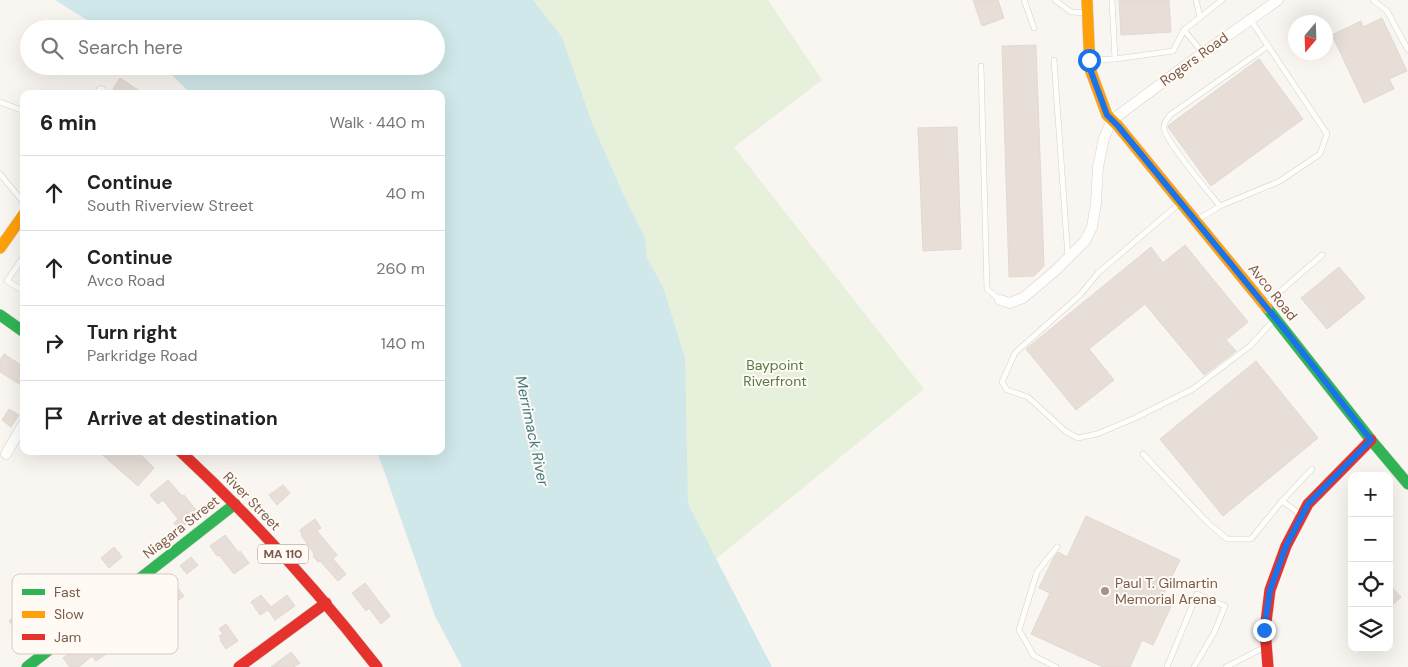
<!DOCTYPE html>
<html lang="en">
<head>
<meta charset="utf-8">
<style>
  :root { --surface:#fff; --page:#f2f2f2; --text:#222; --muted:#767676; --line:#e0e0e0 }
  body { margin:0; font-family:"DM Sans",sans-serif; background:var(--page); color:var(--text) }
  .controls { position:absolute; right:15px; bottom:15px; display:grid; overflow:hidden; border-radius:10px; box-shadow:0 5px 20px #0002 }
  .controls button { width:45px; height:45px; display:grid; place-items:center; padding:0; border:0; border-bottom:1px solid var(--line); background:var(--surface); color:var(--text); font:25px sans-serif }
  .compass { position:absolute; left:1288px; top:15px; width:45px; height:45px; border-radius:50%; background:var(--surface); box-shadow:0 5px 20px #0002; rotate:199deg }
  .stop { position:absolute; width:15px; height:15px; margin:-11px; border:4px solid #1a73e8; border-radius:50%; background:#fff }
  .stop.end { background:#1a73e8; border-color:#fff; box-shadow:0 1px 5px #0008 }
  .list { margin:0; padding:0; list-style:none }
  h2 { display:flex; justify-content:space-between; align-items:center; height:65px; margin:0; padding:0 20px; font-size:21px }
  h2 small { font-size:16px; font-weight:400; color:var(--muted) }
  .list li { display:grid; grid-template-columns:32px 1fr auto; gap:15px; align-items:center; box-sizing:border-box; height:75px; padding:0 20px; border-top:1px solid var(--line) }
  .list b { display:block; font-size:19px; white-space:nowrap }
  .list p { margin:0; font-size:16px; white-space:nowrap; color:var(--muted) }
  .list em { font-size:16px; font-style:normal; color:var(--muted) }
  .icon { flex:none; width:28px; height:28px; fill:none; stroke:currentColor; stroke-width:2; stroke-linecap:round; stroke-linejoin:round }
  .map { position:relative; flex:none; width:1408px; height:667px; overflow:hidden }
  .search { position:absolute; background:var(--surface); box-shadow:0 5px 20px #0002; left:20px; top:20px; width:425px; height:55px; display:flex; align-items:center; gap:12px; box-sizing:border-box; padding:0 18px; border-radius:28px; color:var(--muted); font-size:19px }
  .panel { position:absolute; background:var(--surface); box-shadow:0 5px 20px #0002; left:20px; top:90px; width:425px; height:365px; border-radius:10px }
  .map>svg:first-child { display:block }
  .green { fill:#e7f0db }
  .water { fill:#d0e8ea }
  .building { fill:#e6ded7; stroke:#e2d8d2 }
  .lines { fill:none; stroke-linecap:round; stroke-linejoin:round }
  .lane-casing { stroke:#d7d1cb; stroke-width:6 }
  .street-casing { stroke:#d7d1cb; stroke-width:11 }
  .fast-casing { stroke:#d9d2cb; stroke-width:12 }
  .slow-casing { stroke:#d9d2cb; stroke-width:12 }
  .jam-casing { stroke:#d9d2cb; stroke-width:12 }
  .lane { stroke:#fefefd; stroke-width:5 }
  .street { stroke:#fefefd; stroke-width:10 }
  .fast { stroke:#30b455; stroke-width:11 }
  .slow { stroke:#ff9f0a; stroke-width:11 }
  .jam { stroke:#e5322d; stroke-width:11 }
  .route { stroke:#1a73e8; stroke-width:6 }
  .poi-dot { fill:#a69286; stroke:#fffaf3; stroke-width:2 }
  .labels { text-anchor:middle; dominant-baseline:central; stroke-width:4; stroke-linejoin:round; paint-order:stroke }
  .shield { fill:#fffaf3; stroke:#a28b7f; stroke-width:1 }
  .shield-label { font-size:12px; font-weight:bold; fill:#7a5c4d }
  .street-label { font-size:14px; fill:#7a5c4d; stroke:#fffaf3 }
  .park-label { font-size:14px; fill:#537a41; stroke:#fffaf3 }
  .poi-label { font-size:14px; fill:#7a5c4d; stroke:#fffaf3; text-anchor:start }
  .water-label { font-size:15px; font-style:italic; fill:#437c86; stroke:#fffaf3 }
  .key { fill:#fffaf3; stroke:#d7cbc1; stroke-width:1 }
  .key-label { font-size:14px; fill:#7a5c4d }
</style>
</head>
<body>
<div class="map">
<svg width="1408" height="667" viewBox="0 0 1408 667">
  <rect width="100%" height="100%" fill="#f9f5f0"/>
  <!-- green -->
  <path class="green" d="M522,0H768L822,80L734,147L924,389L706,567Z"/>
  <!-- water -->
  <path class="water" d="M55,0H533L562,37L592,123L625,198L645,238L647,258L663,287L685,358L688,504L772,667H462L435,616L377,451H441V94H191L173,76L158,66H436V29H101Z"/>
  <!-- building -->
  <g class="building">
    <path d="M973,0H998L1004,18L982,26Z"/>
    <path d="M1119,0H1169L1171,32L1121,35Z"/>
    <path d="M1382,18L1407,71L1389,79L1394,89L1364,103L1332,35L1361,21L1363,27Z"/>
    <path d="M1036,45L1044,266L1034,276L1009,277L1002,46Z"/>
    <path d="M1259,59L1303,119L1211,186L1168,127L1169,125Z"/>
    <path d="M120,78L144,94H120L113,89Z"/>
    <path d="M957,127L961,249L923,251L918,128Z"/>
    <path d="M1185,245L1248,322L1226,340L1236,351L1204,375L1145,304L1089,349L1114,380L1076,410L1026,349L1151,247L1163,263Z"/>
    <path d="M1339,267L1365,298L1327,329L1301,298Z"/>
    <path d="M4,354L24,367V387L0,372V360Z"/>
    <path d="M1256,361L1318,438L1223,516L1160,439Z"/>
    <path d="M9,409L19,415L11,427L2,420Z"/>
    <path d="M98,451H137L154,468L138,486Z"/>
    <path d="M168,480L182,496L184,495L199,514L179,529L174,523L178,519L163,500L158,504L150,495Z"/>
    <path d="M283,485L290,493L277,505L269,495Z"/>
    <path d="M1086,516L1180,560L1162,597L1173,602L1153,645L1142,640L1130,667H1103L1031,634L1050,593L1039,588L1053,559L1058,552L1067,557Z"/>
    <path d="M315,519L321,528L317,531L337,555L333,559L346,574L338,581L320,561L318,562L313,556L314,554L301,535L302,534L300,530Z"/>
    <path d="M225,535L239,553L240,551L249,563L234,574L219,555L217,556L210,546Z"/>
    <path d="M114,547L122,557L109,568L101,558Z"/>
    <path d="M191,557L198,565L187,574L180,566Z"/>
    <path d="M169,577L184,596L175,603L166,591L164,593L157,586Z"/>
    <path d="M365,583L390,616L381,624L369,608L366,611L352,593Z"/>
    <path d="M1389,584L1401,597L1389,608Z"/>
    <path d="M261,595L271,607L287,595L295,606L275,620L268,610L260,615L251,602Z"/>
    <path d="M19,611L34,628L24,638L9,621Z"/>
    <path d="M226,624L238,641L226,649L220,640L221,639L219,636L223,634L219,629Z"/>
    <path d="M94,638L106,654L96,661L92,656L79,667H70L63,658L75,649L77,651Z"/>
    <path d="M291,652L300,663L294,667H271Z"/>
  </g>
  <g class="lines">
    <defs>
      <g id="lane">
        <path d="M1024,0L1034,28"/>
        <path d="M1055,0L1071,12L1087,13"/>
        <path d="M1112,0L1115,59"/>
        <path d="M1196,0L1200,17"/>
        <path d="M1373,0L1387,11L1408,50"/>
        <path d="M1203,53L1184,30L1222,0"/>
        <path d="M1054,60L1068,258"/>
        <path d="M1091,60L1115,59L1173,51L1184,30"/>
        <path d="M981,66L987,289L1000,300"/>
        <path d="M0,102L24,111"/>
        <path d="M0,174L24,203"/>
        <path d="M1180,203L1098,273L1080,295L1015,353L1002,382L1007,390L1028,397L1065,431L1078,438L1097,434L1135,418L1193,389L1250,346L1274,320"/>
        <path d="M1220,206C1207,190 1169,146 1164,129C1163,123 1167,119 1170,115L1268,46"/>
        <path d="M1197,220L1220,206L1280,181L1320,154L1327,134L1250,19"/>
        <path d="M24,256L7,281L24,291"/>
        <path d="M1266,304L1322,255"/>
        <path d="M1143,454L1208,523L1227,539H1251L1282,501"/>
        <path d="M1300,514L1282,501L1312,469"/>
        <path d="M1056,667L1034,656L1019,630L1037,572L1057,547"/>
        <path d="M1167,667L1197,594L1225,606L1214,633L1194,667"/>
        <path d="M1226,667L1263,648"/>
      </g>
      <g id="street">
        <path d="M100,94L101,91"/>
        <path d="M1000,300L1010,303L1023,298L1056,270L1085,241L1092,227L1096,203L1098,167L1104,138L1112,120L1182,68L1278,0"/>
        <path d="M6,454L24,423"/>
      </g>
      <g id="fast">
        <path d="M1267,308L1371,440L1408,484"/>
        <path d="M0,315L24,332"/>
        <path d="M27,667L235,504"/>
      </g>
      <g id="slow">
        <path d="M1087,0L1090,69L1107,115L1118,126L1267,308"/>
        <path d="M0,248L24,214"/>
      </g>
      <g id="jam">
        <path d="M180,451C252,518 317,590 377,667"/>
        <path d="M239,667L326,603"/>
        <path d="M1268,667L1265,630L1270,590L1286,546L1308,504L1371,440"/>
      </g>
    </defs>
    <!-- lane casing -->
    <use href="#lane" class="lane-casing"/>
    <!-- street casing -->
    <use href="#street" class="street-casing"/>
    <!-- fast casing -->
    <use href="#fast" class="fast-casing"/>
    <!-- slow casing -->
    <use href="#slow" class="slow-casing"/>
    <!-- jam casing -->
    <use href="#jam" class="jam-casing"/>
    <!-- lane -->
    <use href="#lane" class="lane"/>
    <!-- street -->
    <use href="#street" class="street"/>
    <!-- fast -->
    <use href="#fast" class="fast"/>
    <!-- slow -->
    <use href="#slow" class="slow"/>
    <!-- jam -->
    <use href="#jam" class="jam"/>
  </g>
  <g class="lines">
    <!-- route -->
    <path class="route" d="M1089,60L1090,69L1107,115L1118,126L1285,330L1371,440L1308,504L1286,546L1270,590L1264,630"/>
  </g>
  <!-- markers -->
  <circle class="poi-dot" cx="1105" cy="591" r="5"/>
  <g class="labels">
    <!-- shield labels -->
    <rect class="shield" x="258" y="544.5" width="50" height="19" rx="4"/>
    <g class="shield-label">
      <text x="283" y="554">MA 110</text>
    </g>
    <!-- street labels -->
    <g class="street-label">
      <text transform="translate(1194 59) rotate(-36)">Rogers Road</text>
      <text transform="translate(1273 292) rotate(51)">Avco Road</text>
      <text transform="translate(252 501) rotate(46)">River Street</text>
      <text transform="translate(181 527) rotate(-38)">Niagara Street</text>
    </g>
    <!-- park labels -->
    <g class="park-label">
      <text x="775" y="365">Baypoint<tspan x="775" dy="16">Riverfront</tspan></text>
    </g>
    <!-- poi labels -->
    <g class="poi-label">
      <text x="1115" y="583">Paul T. Gilmartin<tspan x="1115" dy="16">Memorial Arena</tspan></text>
    </g>
    <!-- water labels -->
    <g class="water-label">
      <text transform="translate(532 431) rotate(78)">Merrimack River</text>
    </g>
  </g>
  <!-- legend -->
  <rect x="12" y="574" width="166" height="80" rx="8" class="key"/>
  <rect x="22" y="589" width="23" height="6" fill="#30b455"/>
  <rect x="22" y="611" width="23" height="7" fill="#ff9f0a"/>
  <rect x="22" y="634" width="23" height="6" fill="#e5322d"/>
  <g class="key-label">
    <text x="54" y="597">Fast</text>
    <text x="54" y="619">Slow</text>
    <text x="54" y="642">Jam</text>
  </g>
</svg>
<div class="controls">
<button>+</button>
<button>−</button>
<button><svg class="icon" aria-label="locate" viewBox="0 0 24 24"><circle cx="12" cy="12" r="6"/><path d="M12 2v4M12 18v4M2 12h4M18 12h4"/></svg></button>
<button><svg class="icon" aria-label="layers" viewBox="0 0 24 24"><path d="M12 4l9 5-9 5-9-5zM3 14l9 5 9-5"/></svg></button>
</div>
<svg class="compass" viewBox="-18 -18 36 36"><path d="M0-13l5 13h-10z" fill="#e53935"/><path d="M0 13l5-13h-10z" fill="#767676"/></svg>
<div class="stop" style="left:1089px;top:60px"></div>
<div class="stop end" style="left:1264px;top:630px"></div>
<div class="search"><svg class="icon" aria-label="search" viewBox="0 0 24 24"><circle cx="10" cy="10" r="6"/><path d="M15 15l6 6"/></svg>Search here</div>
<section class="panel">
<h2>6 min<small>Walk · 440 m</small></h2>
<ul class="list">
<li><svg class="icon" aria-label="ahead" viewBox="0 0 24 24"><path d="M12 20V5M6 11l6-6 6 6"/></svg><div><b>Continue</b><p>South Riverview Street</p></div><em>40 m</em></li>
<li><svg class="icon" aria-label="ahead" viewBox="0 0 24 24"><path d="M12 20V5M6 11l6-6 6 6"/></svg><div><b>Continue</b><p>Avco Road</p></div><em>260 m</em></li>
<li><svg class="icon" aria-label="right" viewBox="0 0 24 24"><path d="M7 20v-9h11M14 6l5 5-5 5"/></svg><div><b>Turn right</b><p>Parkridge Road</p></div><em>140 m</em></li>
<li><svg class="icon" aria-label="arrive" viewBox="0 0 24 24"><path d="M6 21V4h12l-3 4 3 4H6"/></svg><div><b>Arrive at destination</b></div></li>
</ul>
</section>
</div>
</body>
</html>
